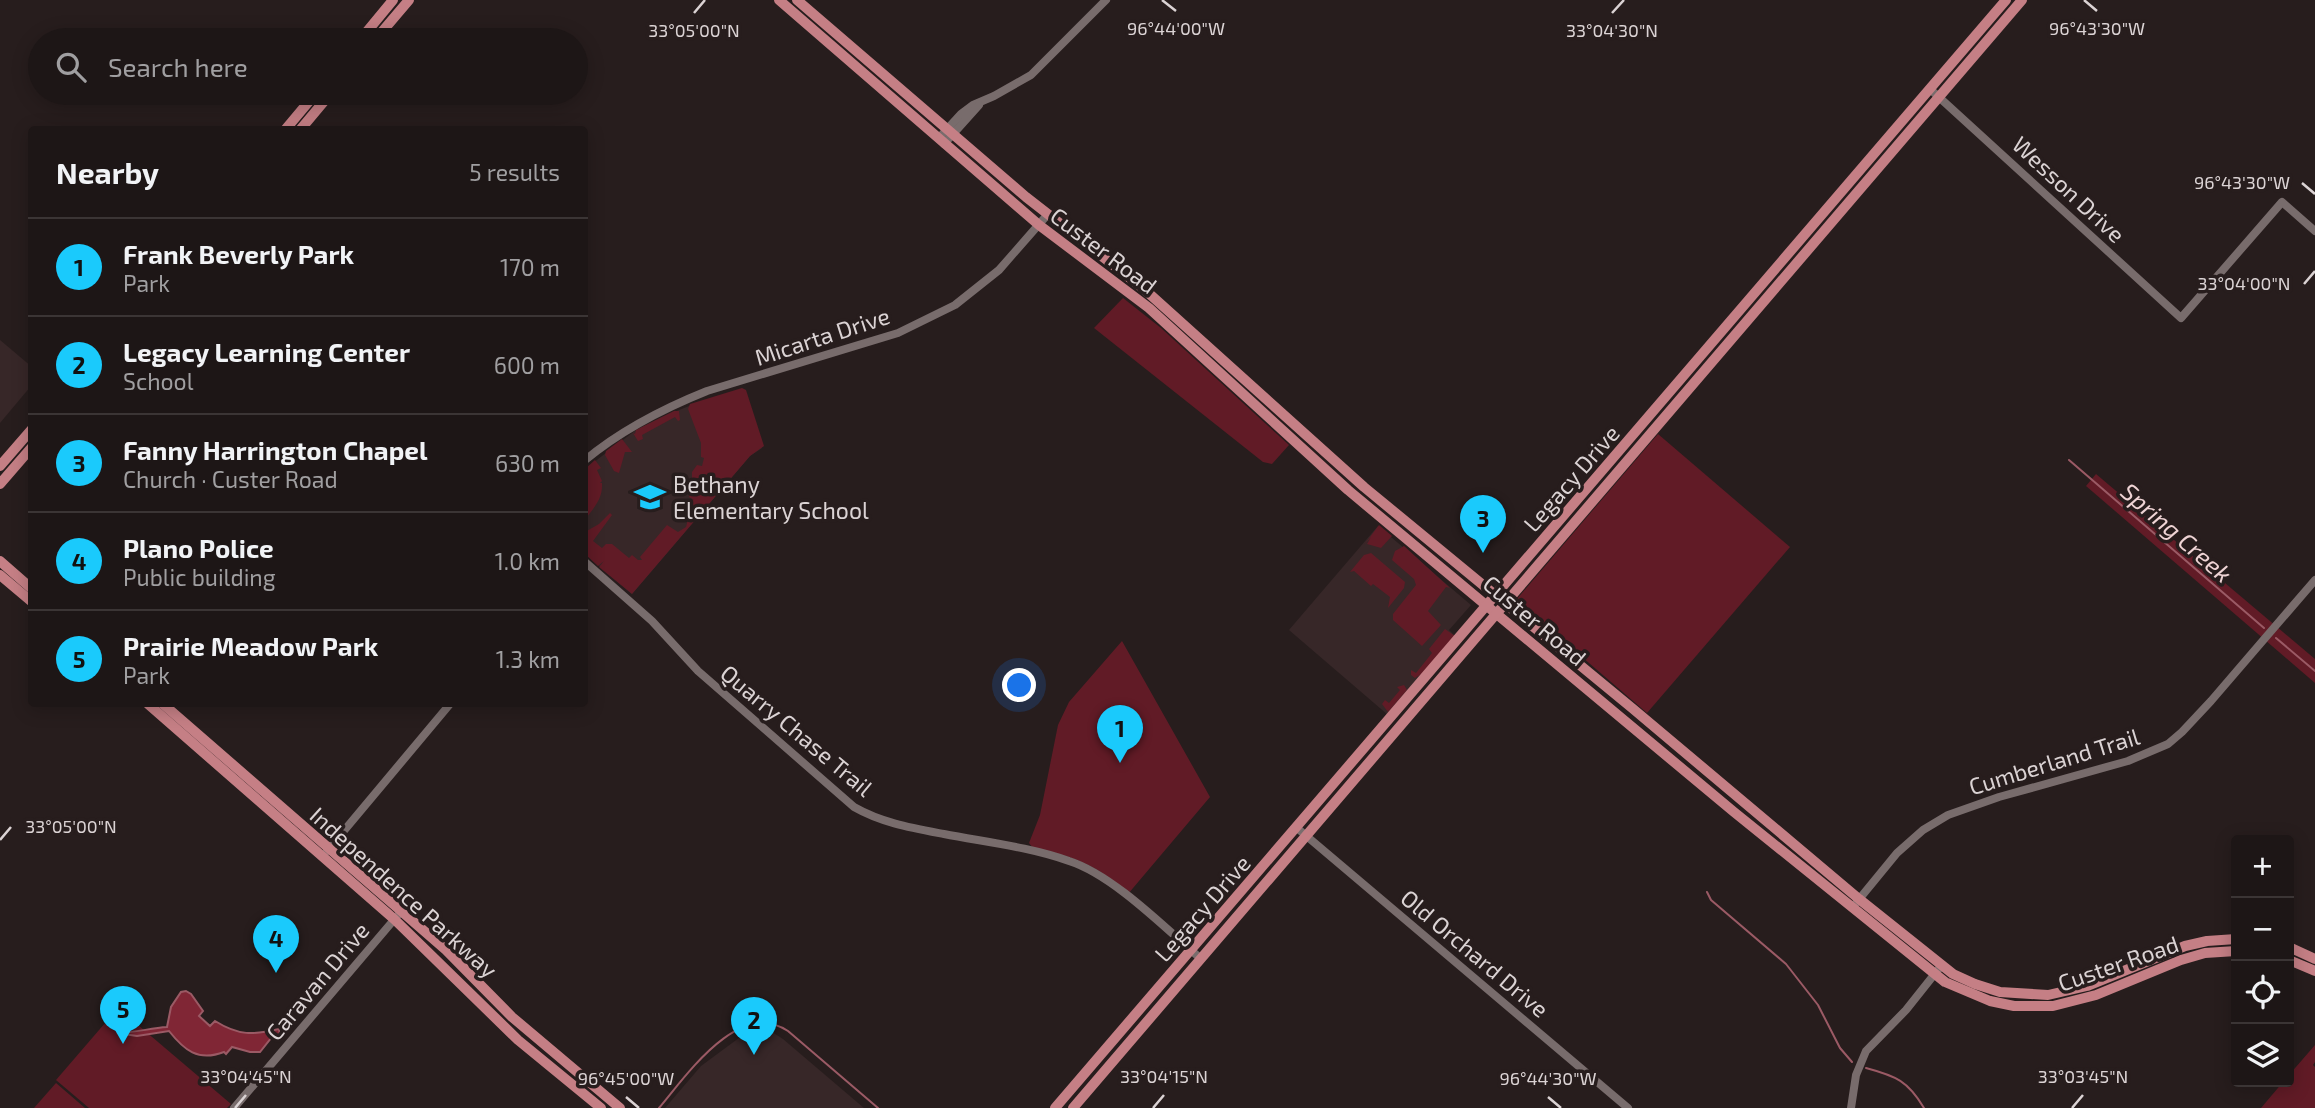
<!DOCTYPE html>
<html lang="en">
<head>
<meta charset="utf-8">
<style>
  :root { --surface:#1d1616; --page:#251f1f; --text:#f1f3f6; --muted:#a09fa1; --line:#3b3535; --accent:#1acafc }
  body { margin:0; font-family:"Exo 2",sans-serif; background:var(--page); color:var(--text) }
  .controls { position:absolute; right:21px; bottom:21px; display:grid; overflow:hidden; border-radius:7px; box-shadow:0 4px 18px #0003 }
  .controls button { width:63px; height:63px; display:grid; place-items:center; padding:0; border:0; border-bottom:2px solid var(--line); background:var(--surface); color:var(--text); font:35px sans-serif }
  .you { position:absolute; left:1020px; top:686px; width:24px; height:24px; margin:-18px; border:5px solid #fff; border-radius:50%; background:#1a73e8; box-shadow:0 0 0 10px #1a73e833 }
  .badge { display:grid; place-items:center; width:46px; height:46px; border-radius:50%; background:var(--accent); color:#111; font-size:23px; font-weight:700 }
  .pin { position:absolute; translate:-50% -58px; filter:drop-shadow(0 2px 4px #0008) }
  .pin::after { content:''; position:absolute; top:37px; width:24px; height:21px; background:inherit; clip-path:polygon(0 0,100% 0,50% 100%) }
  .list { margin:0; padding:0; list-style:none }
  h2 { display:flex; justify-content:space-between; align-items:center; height:91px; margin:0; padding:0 28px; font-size:30px }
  h2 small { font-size:23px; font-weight:400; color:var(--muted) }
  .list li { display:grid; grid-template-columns:46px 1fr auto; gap:21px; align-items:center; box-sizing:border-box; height:98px; padding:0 28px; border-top:2px solid var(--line) }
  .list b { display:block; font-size:26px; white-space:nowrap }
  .list p { margin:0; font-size:23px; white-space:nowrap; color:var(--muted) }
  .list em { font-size:23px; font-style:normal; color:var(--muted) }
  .icon { flex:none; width:38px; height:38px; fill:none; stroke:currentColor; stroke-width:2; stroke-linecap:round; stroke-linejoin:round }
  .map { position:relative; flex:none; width:2315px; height:1108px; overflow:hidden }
  .search { position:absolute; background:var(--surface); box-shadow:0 4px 18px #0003; left:28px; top:28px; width:560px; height:77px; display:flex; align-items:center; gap:18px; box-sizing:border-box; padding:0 24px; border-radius:38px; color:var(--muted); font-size:26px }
  .panel { position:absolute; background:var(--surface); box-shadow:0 4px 18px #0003; left:28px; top:126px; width:560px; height:581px; border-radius:7px }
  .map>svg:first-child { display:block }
  .built { fill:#372728 }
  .green { fill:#611b26 }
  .water { fill:#802635; stroke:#9b5a65; stroke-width:2 }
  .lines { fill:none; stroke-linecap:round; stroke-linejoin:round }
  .stream { stroke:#9b5a65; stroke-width:2 }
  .minor { stroke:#786c6c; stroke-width:8 }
  .major { stroke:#c57f85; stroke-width:10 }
  .ticks { fill:none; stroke:#dbd3d4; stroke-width:2.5 }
  .labels { text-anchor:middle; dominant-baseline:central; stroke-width:7; stroke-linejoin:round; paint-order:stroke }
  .street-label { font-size:23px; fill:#dbd3d4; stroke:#271d1d }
  .poi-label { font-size:23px; fill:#dbd3d4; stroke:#271d1d; text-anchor:start }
  .water-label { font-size:24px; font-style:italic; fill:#efd4d5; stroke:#271d1d }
  .ticks-label { font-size:18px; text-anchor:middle; fill:#dbd3d4; stroke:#271d1d; stroke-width:7; stroke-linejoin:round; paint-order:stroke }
</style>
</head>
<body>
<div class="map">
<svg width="2315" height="1108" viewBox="0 0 2315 1108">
  <rect width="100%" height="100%" fill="#271d1d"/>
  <!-- built -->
  <g class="built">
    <path d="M0,340L32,367L31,386L0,423Z"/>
    <path d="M743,389L762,448L750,456L632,594L585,554V469L636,430L662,417L689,406Z"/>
    <path d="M1378,526L1471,605L1449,630L1455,636L1388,715L1289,630Z"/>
    <path d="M763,1029L772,1032L783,1039L864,1108H665L701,1066L747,1032Z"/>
  </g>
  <!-- green -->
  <g class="green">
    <path d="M1123,298L1161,328L1289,445L1272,464L1263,462L1094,328Z"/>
    <path d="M742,388L746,390L764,446L750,456L632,594L599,567L604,561L598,566L585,554V532L599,524L610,513L612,515L593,541L602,548L606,544H612L629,558L632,555L638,560H642L640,557L667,525L678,532L686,527L689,516L699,508L695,505L689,515V511L685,506L689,499L694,500L689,497L692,488V472L697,465L702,466L704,458L701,457V443L688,409L690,404Z"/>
    <path d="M674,411H679L680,420L678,421L675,417L642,435L643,439L638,441L633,433L635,434L636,430Z"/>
    <path d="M1658,434L1790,547L1647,713L1516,600Z"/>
    <path d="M622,439L632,452H625L619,473L614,471L605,455L606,451Z"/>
    <path d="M595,460L601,468L597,470L602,481L600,483H602C603,500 593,508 585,520V469Z"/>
    <path d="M2096,474L2315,659V683L2086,486Z"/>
    <path d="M1379,525L1392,536L1381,548L1367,544L1371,537L1364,545Z"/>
    <path d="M1404,546L1450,588L1446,587L1428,611L1441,625L1422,646L1393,620V614L1416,585L1414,579L1392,560L1395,551Z"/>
    <path d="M1371,553L1405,582L1404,588L1388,608L1390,597L1373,584L1371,586L1354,571L1350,572L1364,555Z"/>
    <path d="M1445,629L1455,636L1423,673L1415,678L1411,675V670L1416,673L1432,653L1429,649Z"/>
    <path d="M1122,641L1210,797L1128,894C1098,865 1073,856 1033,848L1029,843L1040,815L1058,725L1069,702Z"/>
    <path d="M1404,685L1407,690L1388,712L1382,704L1385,700L1389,703L1400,690L1397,687Z"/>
    <path d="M118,1008L231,1104L227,1108H89L56,1080Z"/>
    <path d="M2315,1045V1062L2313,1065L2315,1067V1108H2261L2283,1082H2289V1075Z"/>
    <path d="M56,1083L85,1108H34Z"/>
  </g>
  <!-- water -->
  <path class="water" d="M186,991L191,994L203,1011L199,1016L210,1026L215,1021C239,1036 253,1035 279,1029L280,1035L272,1037L260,1052H250L232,1047L226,1054L224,1052C198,1062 184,1050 169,1031L137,1036L117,1033C135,1033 150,1028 167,1027L171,1007L181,992Z"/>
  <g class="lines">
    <!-- stream -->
    <g class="stream">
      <path d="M2069,460L2264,628"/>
      <path d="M2276,638L2315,671"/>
      <path d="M1707,892L1711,900L1786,964L1818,1005L1840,1048L1852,1062"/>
      <path d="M1866,1068C1896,1076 1908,1081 1924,1108"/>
      <path d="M659,1108C687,1075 738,999 788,1031L878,1108"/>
    </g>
    <!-- minor -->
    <g class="minor">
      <path d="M1930,89L2181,318L2282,202L2315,231"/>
      <path d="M939,138L961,114L973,105L994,96L1031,75L1106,0"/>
      <path d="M944,144L979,105"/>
      <path d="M584,461C621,430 662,409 707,391L898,333L955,305L999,270L1048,214"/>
      <path d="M584,561L652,621L698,671L854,807C882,823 912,828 944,834C985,842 1030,847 1069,861C1113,875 1165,928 1201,959"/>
      <path d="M1297,828L1628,1108"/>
      <path d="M327,851L450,704"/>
      <path d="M1856,903L1897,853L1923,830L1948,815L1999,797L2128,761L2168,744L2182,732L2211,701L2315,580"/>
      <path d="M234,1108L398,915"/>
      <path d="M1851,1108L1856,1075L1866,1051L1906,1010L1941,966"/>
    </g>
    <!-- major -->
    <g class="major">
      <path d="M779,0L1039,225L1149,308L1348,490L1734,812L1945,982L1990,1001L2014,1006H2053L2096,995L2181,960L2205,953L2236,951"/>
      <path d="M797,0L1026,197L1144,289L1364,487L1632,708L1859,899L1953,974L1975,984L2000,992L2048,995L2087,986L2185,946L2207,941L2236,939"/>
      <path d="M360,40L393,0"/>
      <path d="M375,40L409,0"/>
      <path d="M285,130L316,93"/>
      <path d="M300,130L331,93"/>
      <path d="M0,466L32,429"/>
      <path d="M0,484L32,447"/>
      <path d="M0,561L32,589"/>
      <path d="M0,575L32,602"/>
      <path d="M148,704L394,919L518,1040L601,1108"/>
      <path d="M163,704L446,950L512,1017L620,1108"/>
      <path d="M2289,947L2315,959"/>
      <path d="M2289,960L2315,971"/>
      <path d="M1055,1108L2006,0"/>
      <path d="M1073,1108L2022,0"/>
    </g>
  </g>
  <!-- ticks -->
  <path class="ticks" d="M1162,0L1176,11M2084,0L2097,11M694,13L705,0M1612,13L1624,0M2302,183L2315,194M2304,284L2315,271M0,840L11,827M626,1097L639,1108M1548,1097L1561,1108M235,1108L246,1095M1153,1108L1164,1095M2072,1108L2083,1095"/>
  <!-- icons -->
  <defs>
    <symbol id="school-bare" viewBox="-9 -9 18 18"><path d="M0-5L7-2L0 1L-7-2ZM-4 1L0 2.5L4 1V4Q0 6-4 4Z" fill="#1acafc" stroke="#271d1d" stroke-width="2.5" paint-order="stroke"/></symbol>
  </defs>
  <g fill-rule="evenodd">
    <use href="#school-bare" x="628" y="475" width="44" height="44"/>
  </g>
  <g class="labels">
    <!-- street labels -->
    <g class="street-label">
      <text transform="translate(2069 189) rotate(43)">Wesson Drive</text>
      <text transform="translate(1104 250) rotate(37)">Custer Road</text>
      <text transform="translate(822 336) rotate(-18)">Micarta Drive</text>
      <text transform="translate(1571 478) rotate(-49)">Legacy Drive</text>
      <text transform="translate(1535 620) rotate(40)">Custer Road</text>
      <text transform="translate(797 730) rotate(40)">Quarry Chase Trail</text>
      <text transform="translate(2054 761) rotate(-17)">Cumberland Trail</text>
      <text transform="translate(404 892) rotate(42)">Independence Parkway</text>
      <text transform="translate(1202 908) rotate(-49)">Legacy Drive</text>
      <text transform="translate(1475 953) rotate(40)">Old Orchard Drive</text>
      <text transform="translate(2118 963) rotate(-19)">Custer Road</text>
      <text transform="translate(317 981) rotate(-50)">Caravan Drive</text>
    </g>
    <!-- poi labels -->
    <g class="poi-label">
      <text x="673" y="484">Bethany<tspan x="673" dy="26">Elementary School</tspan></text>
    </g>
    <!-- water labels -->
    <g class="water-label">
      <text transform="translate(2177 532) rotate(41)">Spring Creek</text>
    </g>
  </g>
  <g class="ticks-label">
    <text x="1176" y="35">96°44'00"W</text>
    <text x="2097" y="35">96°43'30"W</text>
    <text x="694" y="37">33°05'00"N</text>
    <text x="1612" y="37">33°04'30"N</text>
    <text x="2242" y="189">96°43'30"W</text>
    <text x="2244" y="290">33°04'00"N</text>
    <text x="71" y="833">33°05'00"N</text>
    <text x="246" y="1083">33°04'45"N</text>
    <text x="1164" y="1083">33°04'15"N</text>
    <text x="2083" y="1083">33°03'45"N</text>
    <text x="626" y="1085">96°45'00"W</text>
    <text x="1548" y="1085">96°44'30"W</text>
  </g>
</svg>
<div class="controls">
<button>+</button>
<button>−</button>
<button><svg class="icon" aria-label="locate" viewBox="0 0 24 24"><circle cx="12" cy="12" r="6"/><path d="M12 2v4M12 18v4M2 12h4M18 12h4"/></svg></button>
<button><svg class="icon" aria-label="layers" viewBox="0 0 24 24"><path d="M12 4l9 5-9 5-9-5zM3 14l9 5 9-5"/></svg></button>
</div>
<div class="you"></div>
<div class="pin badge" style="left:1120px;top:763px">1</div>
<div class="pin badge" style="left:754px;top:1055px">2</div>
<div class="pin badge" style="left:1483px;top:553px">3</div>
<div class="pin badge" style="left:276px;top:973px">4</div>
<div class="pin badge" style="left:123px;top:1044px">5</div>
<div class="search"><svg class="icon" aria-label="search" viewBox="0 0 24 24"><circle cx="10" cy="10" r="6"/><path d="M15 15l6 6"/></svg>Search here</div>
<section class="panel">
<h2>Nearby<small>5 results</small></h2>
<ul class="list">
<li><span class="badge">1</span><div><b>Frank Beverly Park</b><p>Park</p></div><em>170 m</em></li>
<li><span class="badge">2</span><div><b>Legacy Learning Center</b><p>School</p></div><em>600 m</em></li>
<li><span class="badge">3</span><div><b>Fanny Harrington Chapel</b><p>Church · Custer Road</p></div><em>630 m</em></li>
<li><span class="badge">4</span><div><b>Plano Police</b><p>Public building</p></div><em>1.0 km</em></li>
<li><span class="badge">5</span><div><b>Prairie Meadow Park</b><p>Park</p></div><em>1.3 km</em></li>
</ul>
</section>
</div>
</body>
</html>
